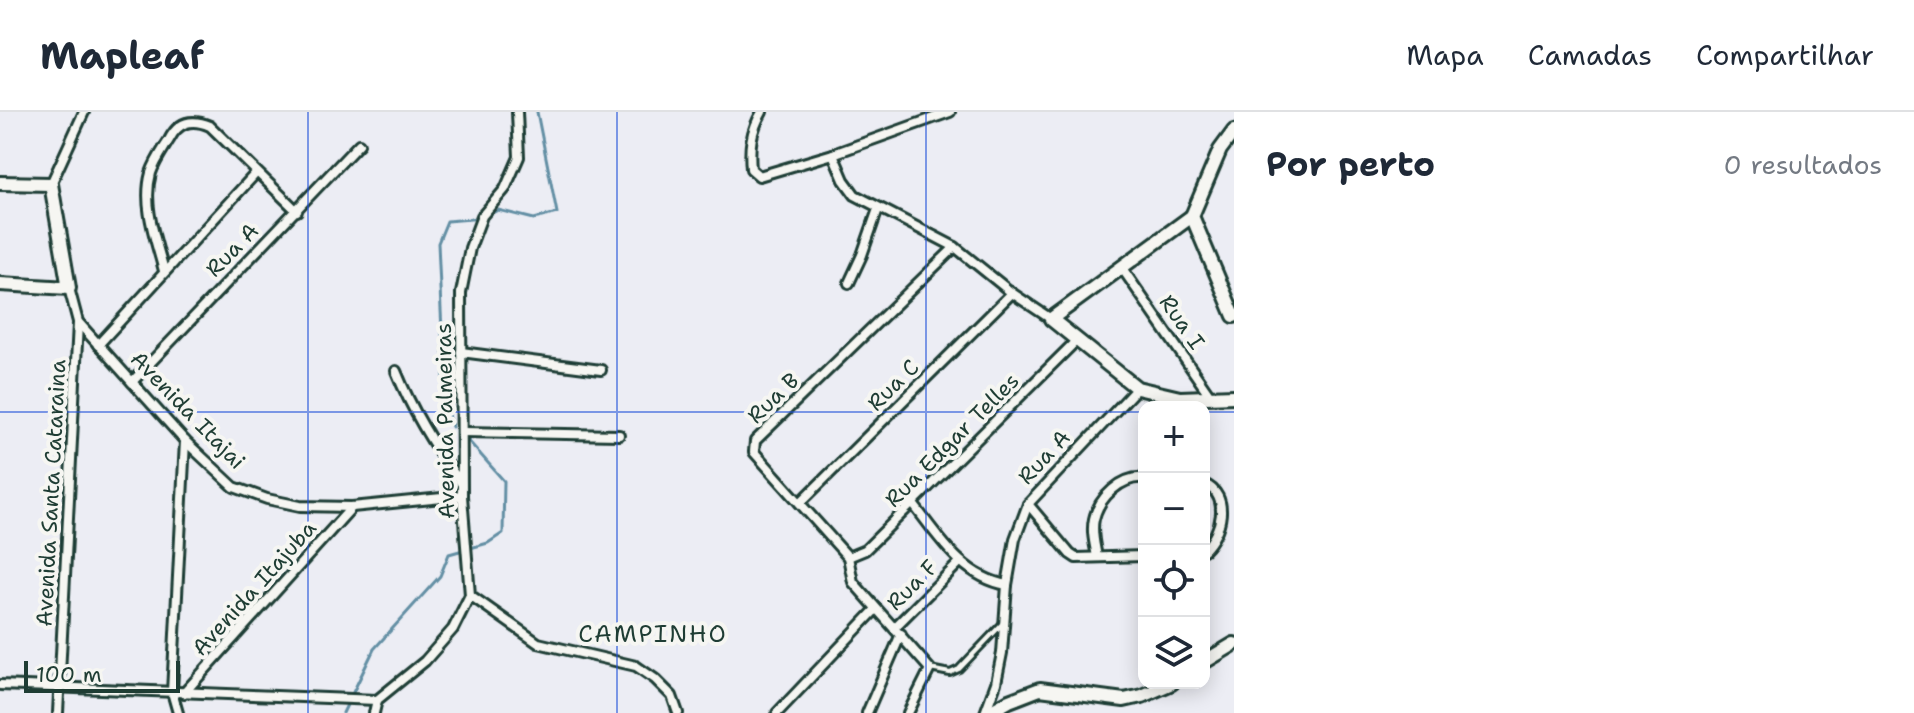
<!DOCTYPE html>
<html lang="pt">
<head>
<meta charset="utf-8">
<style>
  :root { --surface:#fff; --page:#f6f6f7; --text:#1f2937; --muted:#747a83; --line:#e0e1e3 }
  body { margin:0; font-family:"Shantell Sans",sans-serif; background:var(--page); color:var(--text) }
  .controls { position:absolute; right:24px; bottom:24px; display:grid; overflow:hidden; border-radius:16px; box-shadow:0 4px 20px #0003 }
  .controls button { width:72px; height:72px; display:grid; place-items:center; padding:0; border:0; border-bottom:2px solid var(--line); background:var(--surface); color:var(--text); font:40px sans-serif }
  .scale { position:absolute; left:24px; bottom:20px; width:156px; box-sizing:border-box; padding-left:8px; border:4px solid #1f3d34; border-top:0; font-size:22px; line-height:28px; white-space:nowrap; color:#1f3d34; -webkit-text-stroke:6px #f6f6f2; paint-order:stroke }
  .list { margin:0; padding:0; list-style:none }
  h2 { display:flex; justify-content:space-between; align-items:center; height:104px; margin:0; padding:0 32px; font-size:34px }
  h2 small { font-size:26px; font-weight:400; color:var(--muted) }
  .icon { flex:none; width:44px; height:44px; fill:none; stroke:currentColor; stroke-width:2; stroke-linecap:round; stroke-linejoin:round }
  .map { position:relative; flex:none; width:1234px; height:601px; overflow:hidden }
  header { display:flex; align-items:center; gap:48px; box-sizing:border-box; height:112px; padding:0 40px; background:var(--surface); border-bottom:2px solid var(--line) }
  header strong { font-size:38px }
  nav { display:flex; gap:44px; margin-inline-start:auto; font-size:28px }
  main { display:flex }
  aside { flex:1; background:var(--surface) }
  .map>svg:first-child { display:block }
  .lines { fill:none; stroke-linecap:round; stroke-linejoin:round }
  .stream { stroke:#638fa4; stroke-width:3 }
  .lane-casing { stroke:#1f3d34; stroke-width:10 }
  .street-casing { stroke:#1f3d34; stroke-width:14 }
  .secondary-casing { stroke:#1f3d34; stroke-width:18 }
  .lane { stroke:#f6f6f2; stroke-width:4 }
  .street { stroke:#f6f6f2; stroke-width:8 }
  .secondary { stroke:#f6f6f2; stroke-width:12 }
  .grid { fill:none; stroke:#1d4ed8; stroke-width:2; stroke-opacity:0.55 }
  .labels { text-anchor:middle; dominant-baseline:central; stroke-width:8; stroke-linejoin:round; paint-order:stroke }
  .street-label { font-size:22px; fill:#1f3d34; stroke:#f6f6f2 }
  .neighbourhood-label { font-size:24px; letter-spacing:2px; fill:#1f3d34; stroke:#f6f6f2 }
</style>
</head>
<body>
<header>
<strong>Mapleaf</strong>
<nav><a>Mapa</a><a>Camadas</a><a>Compartilhar</a></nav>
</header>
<main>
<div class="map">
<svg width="1234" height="601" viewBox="0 0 1234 601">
  <rect width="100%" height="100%" fill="#ecedf4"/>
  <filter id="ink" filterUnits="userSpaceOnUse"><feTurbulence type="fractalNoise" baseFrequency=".0125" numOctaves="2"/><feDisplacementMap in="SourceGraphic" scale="16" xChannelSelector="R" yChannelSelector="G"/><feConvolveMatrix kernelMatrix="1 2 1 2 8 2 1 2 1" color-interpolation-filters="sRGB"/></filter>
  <g filter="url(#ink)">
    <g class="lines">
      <!-- stream -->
      <g class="stream">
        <path d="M452,315L445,287L438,131L447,109L483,106L498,98L534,107L557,101L537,0"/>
        <path d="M343,601L374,537L440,464L449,442L488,431L503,421L504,369L465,325"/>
      </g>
      <defs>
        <path id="lane" d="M930,557L950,561L959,557L1003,511"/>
        <g id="street">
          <path d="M762,0C751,19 749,35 751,57L759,64L833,42L950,0"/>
          <path d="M833,42L844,68L855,83L955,135L1012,181L1051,207"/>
          <path d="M51,72L84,0"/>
          <path d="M1122,156L1211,285"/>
          <path d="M164,159C156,128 142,93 151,61C155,49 163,38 169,28C178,10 191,6 210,14L297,99"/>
          <path d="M849,171L862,143L878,97"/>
          <path d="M69,176L78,210L185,329L234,375L267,387L300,394L352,395L462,384"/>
          <path d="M98,233L256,61"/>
          <path d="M461,240L601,258"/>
          <path d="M396,259C413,301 434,335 461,371"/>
          <path d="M132,270L359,32"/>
          <path d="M463,320L619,323"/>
          <path d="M1204,372C1231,383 1222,421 1204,438"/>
          <path d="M800,391L1012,181"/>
          <path d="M913,392C939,425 962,465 1007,473"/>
          <path d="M1028,392L1070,442L1076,446L1144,444"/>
          <path d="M848,445L865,438L1076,229"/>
          <path d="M1097,445C1095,433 1091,420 1094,407C1099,385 1122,364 1144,366"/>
          <path d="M470,483L538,531L636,554L655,567L672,584L678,601"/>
          <path d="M895,515L960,450"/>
          <path d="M0,573L377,588"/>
          <path d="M184,581L352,395"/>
          <path d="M58,601L78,211"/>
          <path d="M178,601L172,580L185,329"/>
          <path d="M374,601L377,588L425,549L453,517L470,483L462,384L461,181L470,136L482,104L505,77L519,45L517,0"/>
          <path d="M777,601L876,497"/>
          <path d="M867,601L901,522"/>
          <path d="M908,601L930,557L853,470L848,445L754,340L755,329L955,135"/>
          <path d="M985,601L996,571L1002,541L1007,473L1015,427L1028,392L1137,276"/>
        </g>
        <g id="secondary">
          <path d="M0,71L51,72L69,176L0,172"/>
          <path d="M1192,104L1051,207L1137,276L1180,286L1234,284"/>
          <path d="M1192,104L1234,204"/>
          <path d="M1192,104L1220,38L1234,19"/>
          <path d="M1204,550L1234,532"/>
          <path d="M988,601L1009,589L1040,577L1124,588L1142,584L1172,571"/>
        </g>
      </defs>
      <!-- lane casing -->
      <use href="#lane" class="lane-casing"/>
      <!-- street casing -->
      <use href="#street" class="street-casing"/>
      <!-- secondary casing -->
      <use href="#secondary" class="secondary-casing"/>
      <!-- lane -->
      <use href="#lane" class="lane"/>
      <!-- street -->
      <use href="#street" class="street"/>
      <!-- secondary -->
      <use href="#secondary" class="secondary"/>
    </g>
  </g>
  <!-- grid -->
  <path class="grid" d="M308,0V601M617,0V601M926,0V601M0,300H1144M1204,300H1234"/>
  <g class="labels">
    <!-- street labels -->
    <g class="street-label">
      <text transform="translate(232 138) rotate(-46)">Rua A</text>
      <text transform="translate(1182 210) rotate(55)">Rua I</text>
      <text transform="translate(893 273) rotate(-45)">Rua C</text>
      <text transform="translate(773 286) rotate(-44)">Rua B</text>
      <text transform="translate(188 298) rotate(46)">Avenida Itajai</text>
      <text transform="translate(445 309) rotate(-91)">Avenida Palmeiras</text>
      <text transform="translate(952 328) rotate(-45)">Rua Edgar Telles</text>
      <text transform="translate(1044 345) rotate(-47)">Rua A</text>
      <text transform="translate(51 381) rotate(-87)">Avenida Santa Cataraina</text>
      <text transform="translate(912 473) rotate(-45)">Rua F</text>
      <text transform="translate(254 476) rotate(-48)">Avenida Itajuba</text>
    </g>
    <!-- neighbourhood labels -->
    <g class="neighbourhood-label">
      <text x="653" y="522">CAMPINHO</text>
    </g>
  </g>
</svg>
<div class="controls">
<button>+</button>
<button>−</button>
<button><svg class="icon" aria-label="locate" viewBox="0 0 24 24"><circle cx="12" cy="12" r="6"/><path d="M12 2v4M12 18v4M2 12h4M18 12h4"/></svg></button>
<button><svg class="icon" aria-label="layers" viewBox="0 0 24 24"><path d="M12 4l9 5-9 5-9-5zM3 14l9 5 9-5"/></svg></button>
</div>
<div class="scale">100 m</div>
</div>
<aside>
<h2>Por perto<small>0 resultados</small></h2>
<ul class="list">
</ul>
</aside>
</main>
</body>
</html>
